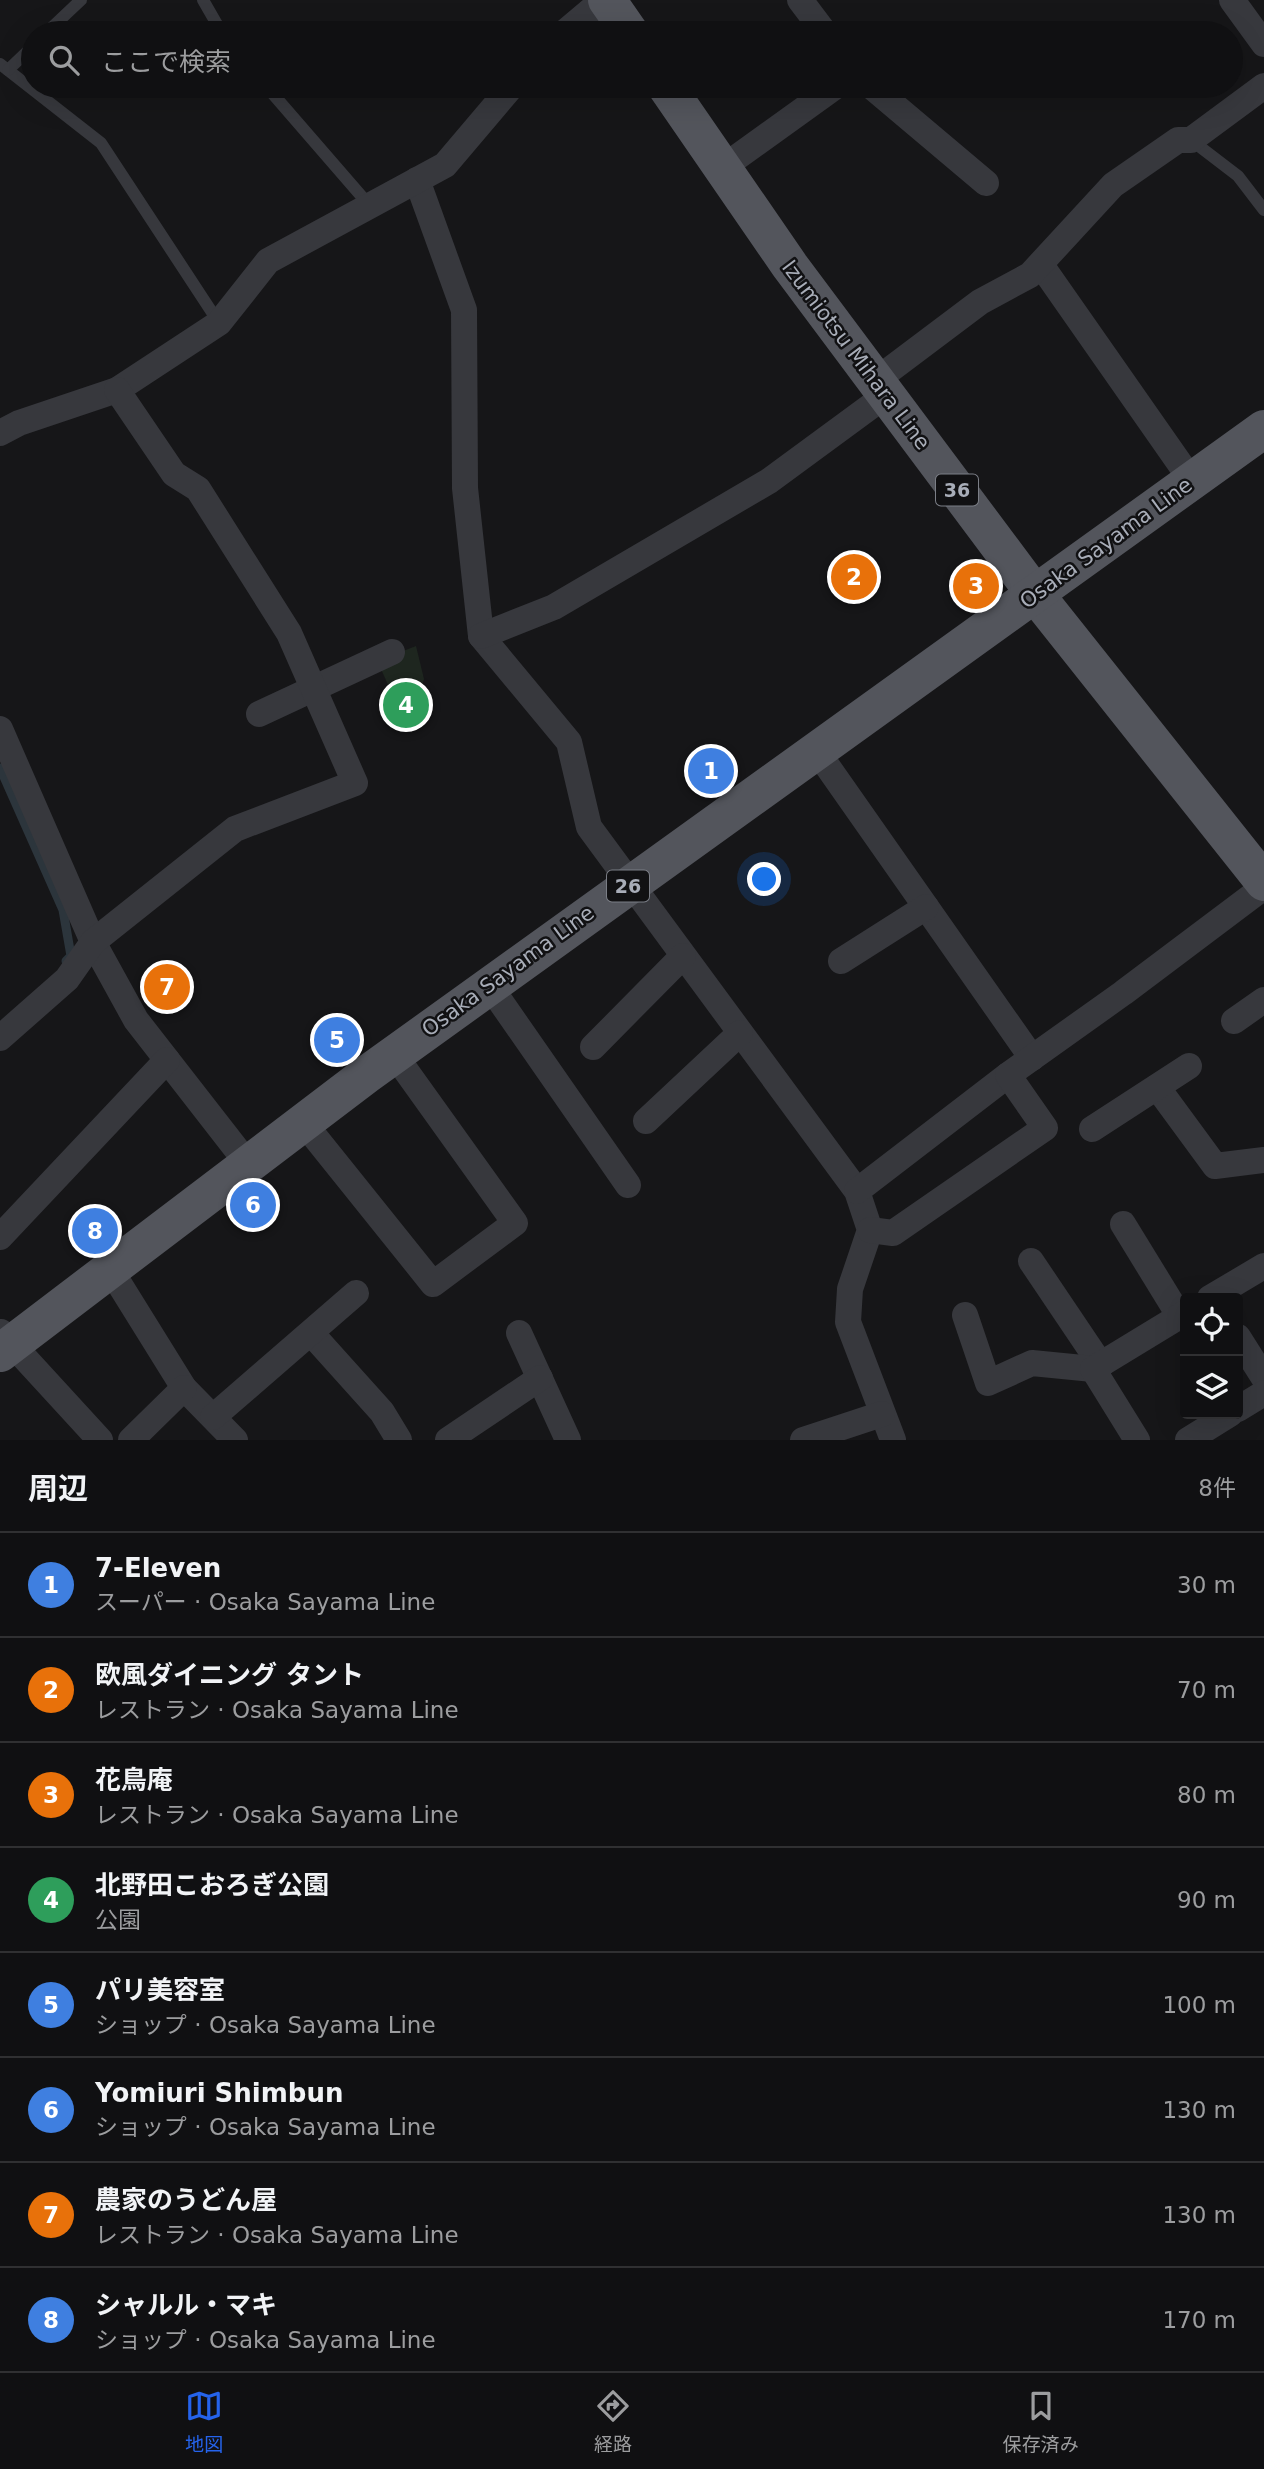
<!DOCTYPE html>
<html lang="ja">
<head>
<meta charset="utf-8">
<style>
  :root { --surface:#101012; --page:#1e1e20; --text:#f1f3f6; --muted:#9c9d9f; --line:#303032; --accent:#2563eb }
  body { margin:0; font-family:"DejaVu Sans","Noto Sans JP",sans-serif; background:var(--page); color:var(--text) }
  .controls { position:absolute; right:21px; bottom:21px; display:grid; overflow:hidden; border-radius:7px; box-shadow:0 7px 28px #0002 }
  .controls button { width:63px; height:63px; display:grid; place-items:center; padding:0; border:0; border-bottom:2px solid var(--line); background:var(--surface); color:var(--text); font:35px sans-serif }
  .you { position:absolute; left:765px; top:880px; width:24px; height:24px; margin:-18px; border:5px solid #fff; border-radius:50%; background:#1a73e8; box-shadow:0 0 0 10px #1a73e833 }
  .badge { display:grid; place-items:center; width:46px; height:46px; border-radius:50%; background:var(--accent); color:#fff; font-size:23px; font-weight:700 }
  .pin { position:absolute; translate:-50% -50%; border:4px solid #fff; box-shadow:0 2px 7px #0006 }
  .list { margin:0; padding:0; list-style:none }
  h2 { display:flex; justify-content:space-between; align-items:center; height:91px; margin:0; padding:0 28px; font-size:30px }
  h2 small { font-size:23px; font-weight:400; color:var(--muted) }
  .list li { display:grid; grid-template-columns:46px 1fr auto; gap:21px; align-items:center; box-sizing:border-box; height:105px; padding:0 28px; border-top:2px solid var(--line) }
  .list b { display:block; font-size:26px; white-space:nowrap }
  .list p { margin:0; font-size:23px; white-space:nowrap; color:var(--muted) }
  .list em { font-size:23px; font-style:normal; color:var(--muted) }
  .icon { flex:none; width:38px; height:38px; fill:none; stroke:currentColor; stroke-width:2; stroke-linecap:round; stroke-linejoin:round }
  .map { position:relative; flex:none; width:1264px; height:1440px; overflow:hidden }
  .search { position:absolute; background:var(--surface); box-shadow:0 7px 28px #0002; left:21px; right:21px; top:21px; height:77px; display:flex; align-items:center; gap:18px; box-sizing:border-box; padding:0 24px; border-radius:38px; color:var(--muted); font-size:26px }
  .sheet { height:931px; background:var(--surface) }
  nav { display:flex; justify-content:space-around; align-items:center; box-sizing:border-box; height:98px; border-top:2px solid var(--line); background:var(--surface); font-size:19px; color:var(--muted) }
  nav a { display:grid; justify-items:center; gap:4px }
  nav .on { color:var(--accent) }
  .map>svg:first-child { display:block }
  .green { fill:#1e261f }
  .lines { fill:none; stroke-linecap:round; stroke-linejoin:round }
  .stream { stroke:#2c353c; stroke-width:9 }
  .lane { stroke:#37383d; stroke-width:12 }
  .street { stroke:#37383d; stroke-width:26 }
  .primary { stroke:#53555c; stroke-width:38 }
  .labels { text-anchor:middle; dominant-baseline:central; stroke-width:5; stroke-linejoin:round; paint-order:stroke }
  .shield { fill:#111113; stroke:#7b7e86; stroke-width:2 }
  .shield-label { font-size:19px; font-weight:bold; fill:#a8adb8 }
  .street-label { font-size:21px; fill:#a8adb8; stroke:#111113 }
</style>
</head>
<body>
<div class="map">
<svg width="1264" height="1440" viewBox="0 0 1264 1440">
  <rect width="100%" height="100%" fill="#161618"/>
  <!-- green -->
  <path class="green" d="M416,646L424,679L408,730L381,669L398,653Z"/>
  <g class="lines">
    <!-- stream -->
    <path class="stream" d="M0,768L63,910L71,956L66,961"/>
    <!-- lane -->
    <g class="lane">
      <path d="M203,0L222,33"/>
      <path d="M46,33L81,0"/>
      <path d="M0,64L101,143L219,323"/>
      <path d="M8,70L33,46"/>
      <path d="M266,86L370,206"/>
      <path d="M1191,140L1238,176L1264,210"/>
    </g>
    <!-- street -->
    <g class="street">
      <path d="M800,0L825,33"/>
      <path d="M1232,0L1264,44"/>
      <path d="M564,33L603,0"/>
      <path d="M871,86L986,183"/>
      <path d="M722,168L836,86"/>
      <path d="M417,180L464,310L465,488L481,636L569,742L589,827L857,1191L870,1230L850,1289L848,1322L893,1440"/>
      <path d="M1041,265L1192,481"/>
      <path d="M875,381L980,302L1030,275L1113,185L1178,140H1191L1264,86"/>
      <path d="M0,433L19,423L117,390L219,323L268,261L445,165L512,86"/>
      <path d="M481,636L554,607L769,481L886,395"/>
      <path d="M259,714L392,652"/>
      <path d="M0,729L93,942L136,1020L248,1164"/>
      <path d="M816,750L1032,1058"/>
      <path d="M841,961L926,907"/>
      <path d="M489,985L628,1185"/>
      <path d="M1234,1021L1264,1000"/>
      <path d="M0,1038L67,979L93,942L235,829L355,783L289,633L198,489L174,474L117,390"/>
      <path d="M593,1047L683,956"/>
      <path d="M1157,1087L1215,1166L1264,1160"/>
      <path d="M646,1121L740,1033"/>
      <path d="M303,1122L433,1284L515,1223L394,1054"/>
      <path d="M1092,1129L1189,1066"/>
      <path d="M857,1191L1008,1075"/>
      <path d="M1123,1224L1180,1317"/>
      <path d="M870,1230L893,1233L1045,1128L1008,1075L1123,993L1264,887"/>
      <path d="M0,1237L167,1060"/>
      <path d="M1031,1261L1101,1365"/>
      <path d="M110,1269L184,1388L235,1440"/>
      <path d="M1210,1298L1264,1266"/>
      <path d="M965,1315L988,1383L1032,1363L1093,1369"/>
      <path d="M1,1332L100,1440"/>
      <path d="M311,1333L382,1412L399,1440"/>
      <path d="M519,1333L568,1440"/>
      <path d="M1238,1337L1264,1378"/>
      <path d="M1238,1409L1264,1393"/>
      <path d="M213,1417L356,1293"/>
      <path d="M131,1440L184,1388"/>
      <path d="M448,1440L540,1378"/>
      <path d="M803,1440L882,1414"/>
      <path d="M1137,1440L1093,1369L1185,1313"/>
      <path d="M1188,1440L1230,1414"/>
    </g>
    <!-- primary -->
    <g class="primary">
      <path d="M607,0L630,33"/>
      <path d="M666,86L790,266L1035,594L1264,882"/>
      <path d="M0,1353L366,1075L1264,429"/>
    </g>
  </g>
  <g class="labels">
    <!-- shield labels -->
    <g class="shield">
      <rect x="936" y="474.5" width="42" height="31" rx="5"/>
      <rect x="607" y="870.5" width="42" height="31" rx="5"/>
    </g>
    <g class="shield-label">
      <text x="957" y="490">36</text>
      <text x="628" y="886">26</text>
    </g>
    <!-- street labels -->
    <g class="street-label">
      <text transform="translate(856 355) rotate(53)">Izumiotsu Mihara Line</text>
      <text transform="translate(1106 543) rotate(-36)">Osaka Sayama Line</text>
      <text transform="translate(508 971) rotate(-36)">Osaka Sayama Line</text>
    </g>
  </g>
</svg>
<div class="controls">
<button><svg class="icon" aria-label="locate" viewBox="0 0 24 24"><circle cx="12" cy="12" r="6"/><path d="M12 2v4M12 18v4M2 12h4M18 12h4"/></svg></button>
<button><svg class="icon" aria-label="layers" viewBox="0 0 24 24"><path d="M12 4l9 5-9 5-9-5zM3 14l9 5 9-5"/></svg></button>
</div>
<div class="you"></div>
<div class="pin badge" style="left:711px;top:771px;background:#3f7fe0">1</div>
<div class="pin badge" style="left:854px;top:577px;background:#e8710a">2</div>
<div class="pin badge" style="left:976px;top:586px;background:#e8710a">3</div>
<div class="pin badge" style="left:406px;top:705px;background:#2e9e5b">4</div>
<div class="pin badge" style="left:337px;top:1040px;background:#3f7fe0">5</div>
<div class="pin badge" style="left:253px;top:1205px;background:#3f7fe0">6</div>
<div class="pin badge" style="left:167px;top:987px;background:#e8710a">7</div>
<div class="pin badge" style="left:95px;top:1231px;background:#3f7fe0">8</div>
<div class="search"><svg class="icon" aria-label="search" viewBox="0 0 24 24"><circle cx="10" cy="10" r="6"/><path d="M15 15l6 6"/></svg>ここで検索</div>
</div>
<section class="sheet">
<h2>周辺<small>8件</small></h2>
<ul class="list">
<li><span class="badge" style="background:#3f7fe0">1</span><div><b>7-Eleven</b><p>スーパー · Osaka Sayama Line</p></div><em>30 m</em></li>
<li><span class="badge" style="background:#e8710a">2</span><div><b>欧風ダイニング タント</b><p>レストラン · Osaka Sayama Line</p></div><em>70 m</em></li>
<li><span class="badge" style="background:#e8710a">3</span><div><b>花鳥庵</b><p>レストラン · Osaka Sayama Line</p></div><em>80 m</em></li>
<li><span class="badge" style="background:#2e9e5b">4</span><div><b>北野田こおろぎ公園</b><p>公園</p></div><em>90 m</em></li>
<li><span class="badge" style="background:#3f7fe0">5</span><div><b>パリ美容室</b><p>ショップ · Osaka Sayama Line</p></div><em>100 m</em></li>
<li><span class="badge" style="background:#3f7fe0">6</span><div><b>Yomiuri Shimbun</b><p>ショップ · Osaka Sayama Line</p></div><em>130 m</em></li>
<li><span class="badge" style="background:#e8710a">7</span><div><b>農家のうどん屋</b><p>レストラン · Osaka Sayama Line</p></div><em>130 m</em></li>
<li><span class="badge" style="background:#3f7fe0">8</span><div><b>シャルル・マキ</b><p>ショップ · Osaka Sayama Line</p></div><em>170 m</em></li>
</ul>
</section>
<nav>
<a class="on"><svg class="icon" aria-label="map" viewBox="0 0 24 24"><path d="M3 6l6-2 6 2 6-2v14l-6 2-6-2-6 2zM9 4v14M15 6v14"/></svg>地図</a>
<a><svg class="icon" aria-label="directions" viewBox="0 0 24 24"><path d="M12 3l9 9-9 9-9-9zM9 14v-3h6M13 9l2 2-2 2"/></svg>経路</a>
<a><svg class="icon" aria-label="saved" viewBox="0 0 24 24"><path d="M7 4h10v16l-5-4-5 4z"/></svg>保存済み</a>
</nav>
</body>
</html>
